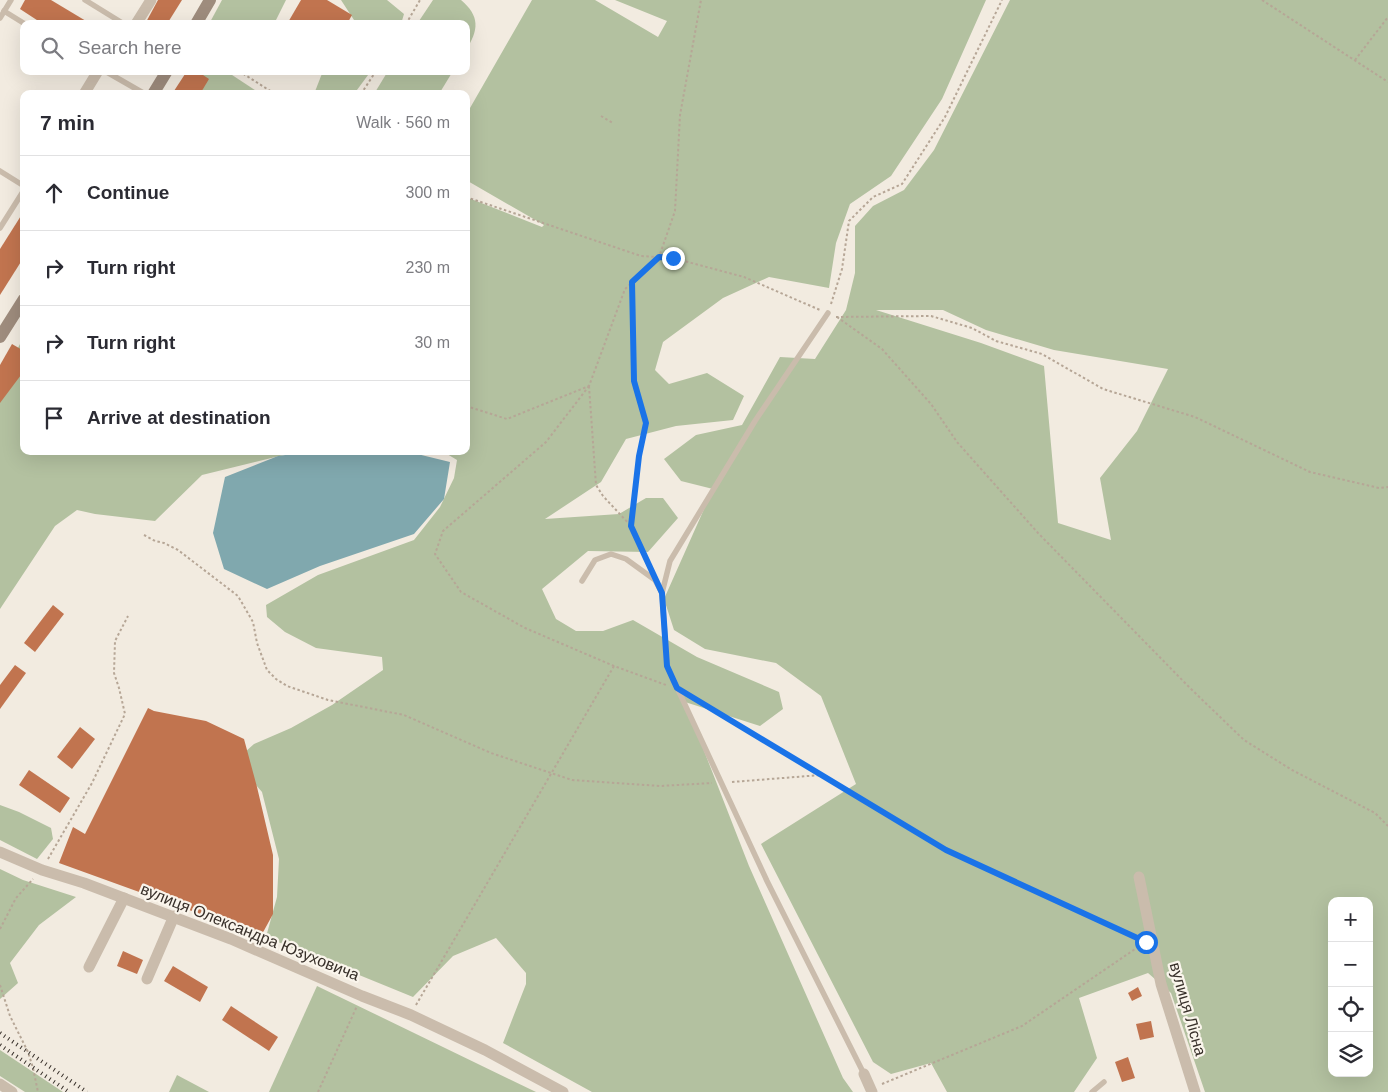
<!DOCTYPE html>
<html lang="en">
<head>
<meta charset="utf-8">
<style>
  :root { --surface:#fff; --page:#f7f7f7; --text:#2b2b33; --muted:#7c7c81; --line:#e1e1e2 }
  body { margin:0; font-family:Arial,sans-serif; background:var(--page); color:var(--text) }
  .controls { position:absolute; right:15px; bottom:15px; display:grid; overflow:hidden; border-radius:10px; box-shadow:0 5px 20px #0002 }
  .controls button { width:45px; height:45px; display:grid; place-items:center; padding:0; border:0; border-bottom:1px solid var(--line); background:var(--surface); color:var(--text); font:25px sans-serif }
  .stop { position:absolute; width:15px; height:15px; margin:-11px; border:4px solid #1a73e8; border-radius:50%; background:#fff }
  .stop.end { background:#1a73e8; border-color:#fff; box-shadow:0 1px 5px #0008 }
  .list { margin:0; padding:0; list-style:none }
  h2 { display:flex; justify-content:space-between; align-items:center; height:65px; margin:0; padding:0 20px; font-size:21px }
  h2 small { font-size:16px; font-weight:400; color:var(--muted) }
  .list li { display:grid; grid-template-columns:32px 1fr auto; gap:15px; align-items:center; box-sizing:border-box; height:75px; padding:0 20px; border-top:1px solid var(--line) }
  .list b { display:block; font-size:19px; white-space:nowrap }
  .list em { font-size:16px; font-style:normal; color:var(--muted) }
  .icon { flex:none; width:28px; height:28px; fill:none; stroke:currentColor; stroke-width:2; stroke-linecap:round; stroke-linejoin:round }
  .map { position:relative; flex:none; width:1388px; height:1092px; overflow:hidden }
  .search { position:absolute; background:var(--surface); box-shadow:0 5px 20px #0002; left:20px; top:20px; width:450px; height:55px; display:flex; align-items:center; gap:12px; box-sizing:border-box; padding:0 18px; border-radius:10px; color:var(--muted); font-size:19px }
  .panel { position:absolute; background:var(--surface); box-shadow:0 5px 20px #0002; left:20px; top:90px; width:450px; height:365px; border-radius:10px }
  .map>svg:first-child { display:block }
  .green { fill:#b3c1a0; fill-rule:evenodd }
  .water { fill:#80a8ae }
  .building { fill:#c1744f }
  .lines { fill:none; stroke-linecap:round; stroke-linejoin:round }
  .path { stroke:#b6a696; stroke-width:2; stroke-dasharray:2.5 2.5; stroke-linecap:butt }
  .lane { stroke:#cabcac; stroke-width:5.5 }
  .street { stroke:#cabcac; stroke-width:11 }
  .secondary { stroke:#9e8c7d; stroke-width:12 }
  .rail { stroke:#38302a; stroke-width:4; stroke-dasharray:1 4; stroke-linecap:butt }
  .route { stroke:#1a73e8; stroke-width:6 }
  .labels { text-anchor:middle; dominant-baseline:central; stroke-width:4.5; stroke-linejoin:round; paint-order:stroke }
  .street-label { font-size:16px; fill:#38302a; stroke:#faf5ec }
</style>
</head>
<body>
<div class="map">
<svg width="1388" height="1092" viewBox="0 0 1388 1092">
  <rect width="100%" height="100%" fill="#f2ebe0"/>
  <!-- green -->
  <g class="green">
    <path d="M222,0H286L274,24H209Z"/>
    <path d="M341,0H387L404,14L401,24H352L354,20Z"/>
    <path d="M433,0H461C480,16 479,30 466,50V24H417Z"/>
    <path d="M532,0H595L658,37L667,21L615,0H986L942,99L891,176L850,204L836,243L829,288L769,277L723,298L663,342L655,370L669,384L707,373L744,396L733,420L676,426L626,439L601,482L545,519L619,514L646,498H663L678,518L648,552L588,551L542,589L556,619L576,631H603L633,620L697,657L779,692L783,709L760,726L685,702L749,866L843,1078L853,1092H592L503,1043L526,984V973L496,938L453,956L413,997L266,937L277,897L279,859L262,792L235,761L254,744L291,728L332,705L383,670L382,657L316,648L285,632L267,617L266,605L318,575L414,540L440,507L454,478L457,460L442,451H466V197L542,227L544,225L466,180V115Z"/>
    <path d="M1010,0H1388V1092H1205L1171,993L1148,973L1079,998L1097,1058L1074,1092H947L931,1063L891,1074L873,1062L761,844L856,784L821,696L776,663L705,649L674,630L664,599L713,489L681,481L664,459L696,435L742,425L780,357L815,359L846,310L855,273V226L873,206L904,190L934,150ZM876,310H943L986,330L1054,350L1168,369L1137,431L1100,478L1111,540L1058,523L1044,366L981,343ZM1332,901H1369V1073H1332Z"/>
    <path d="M190,71H226L261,94H176Z"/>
    <path d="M323,71H371L354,94H314Z"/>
    <path d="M388,71H453L439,94H374Z"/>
    <path d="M24,336V451H300L202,475L155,521L95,514L77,510L55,526L0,609V384Z"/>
    <path d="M0,805L19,812L51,828L53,839L37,859L0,840Z"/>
    <path d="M0,869L23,880L76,897L39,925L10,963L18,983L0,999Z"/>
    <path d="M317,986L536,1092H269Z"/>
    <path d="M0,1050L63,1092H25L0,1076Z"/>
    <path d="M177,1075L209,1092H169Z"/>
  </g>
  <!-- water -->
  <path class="water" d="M314,451H405L450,462L444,499L414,534L320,566L267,589L224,569L213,533L225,477L278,456Z"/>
  <!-- building -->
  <g class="building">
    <path d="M25,0H51L91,24H43L20,9Z"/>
    <path d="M158,0H182L167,24H145Z"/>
    <path d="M301,0H327L352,15L347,24H287Z"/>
    <path d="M187,71H197L209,79L200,94H172Z"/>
    <path d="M24,211V257L0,295V249Z"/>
    <path d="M12,344L24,351V371L0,403V365Z"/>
    <path d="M53,605L64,614L35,652L24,643Z"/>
    <path d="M15,665L26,673L0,709V685Z"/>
    <path d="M148,708L154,711L206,721L244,739L257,787L273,855V914L261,936L59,863L73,827L85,834Z"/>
    <path d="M80,727L95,739L72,769L57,757Z"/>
    <path d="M29,770L70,798L60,813L19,785Z"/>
    <path d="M123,951L143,960L137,974L117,966Z"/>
    <path d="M173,966L208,987L200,1002L164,981Z"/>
    <path d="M1138,987L1142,996L1132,1001L1128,993Z"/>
    <path d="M231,1006L278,1037L269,1051L222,1020Z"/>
    <path d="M1151,1021L1154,1037L1140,1040L1136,1024Z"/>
    <path d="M1128,1057L1135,1078L1122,1082L1115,1062Z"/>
  </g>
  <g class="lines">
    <!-- path -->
    <g class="path">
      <path d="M1262,0L1388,82"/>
      <path d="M406,24L420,0"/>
      <path d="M1355,60L1388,17"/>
      <path d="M239,71L275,94"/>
      <path d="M361,94L376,71"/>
      <path d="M601,116L613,123"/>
      <path d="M466,179L468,178"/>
      <path d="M466,197L641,256L673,258L744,277L820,310"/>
      <path d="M831,304L842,269L849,221L873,197L902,184L945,117L1002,0"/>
      <path d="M836,317L931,316L972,328L996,341L1042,354L1103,389L1195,417L1310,472L1379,488L1388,487"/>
      <path d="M837,317L882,349L931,404L957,442L1038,533L1190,688L1244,740L1292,770L1375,813L1388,826"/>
      <path d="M589,386L546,442L443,531L435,554L461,592L525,628L614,666L666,685"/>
      <path d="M589,386L596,485L603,496L631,526L647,562"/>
      <path d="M466,406L507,419L589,386L625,289L659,257L675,211L680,115L701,0"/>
      <path d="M631,526L639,456L646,423L634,381L633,282"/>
      <path d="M144,535L155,541L164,543L178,550L238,596L253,622L257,643L267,670L276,679L287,686L328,700L404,715L491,753L572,780L660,786L712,783"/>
      <path d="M691,696L946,850L1139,939"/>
      <path d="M732,782L821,775"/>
      <path d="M48,859L92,783L125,714L119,688L114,673L115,641L128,616"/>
      <path d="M0,929L16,898L33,879"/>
      <path d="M0,985L10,1016L28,1052L33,1068L38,1092"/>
      <path d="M416,1005L614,666"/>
      <path d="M882,1084L1022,1026L1141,945"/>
      <path d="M318,1092L357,1006"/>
    </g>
    <!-- lane -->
    <g class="lane">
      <path d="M85,0L124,24"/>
      <path d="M4,11L25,24"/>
      <path d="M0,18L11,0"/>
      <path d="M105,71L145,94"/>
      <path d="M0,171L24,186"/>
      <path d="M0,228L24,190"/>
      <path d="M582,581L595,560L611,554L626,559L655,580L662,593L670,561L755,421L828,313"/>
      <path d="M662,593L667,666L767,881L864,1074"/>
      <path d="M1092,1092L1104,1082"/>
    </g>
    <!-- street -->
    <g class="street">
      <path d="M136,24L151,0"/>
      <path d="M84,94L98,71"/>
      <path d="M0,852L42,870L84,883L231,939L362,996L411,1015L485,1050L563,1092"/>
      <path d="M1139,877L1161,984L1195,1092"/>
      <path d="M89,967L124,898"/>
      <path d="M147,979L174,916"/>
      <path d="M864,1074L872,1092"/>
      <path d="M0,1084L12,1092"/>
    </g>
    <!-- secondary -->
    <g class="secondary">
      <path d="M196,24L210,0"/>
      <path d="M153,94L167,71"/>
      <path d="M0,337L24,299"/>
    </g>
    <!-- rail -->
    <g class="rail">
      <path d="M0,1033L87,1092"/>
      <path d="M0,1045L69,1092"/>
    </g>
  </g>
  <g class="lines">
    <!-- route -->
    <path class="route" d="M673,258L659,257L632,282L634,381L646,423L639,456L631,526L662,593L667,666L677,688L946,850L1146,942"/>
  </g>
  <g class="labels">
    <!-- street labels -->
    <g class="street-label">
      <text transform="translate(250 932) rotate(22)">вулиця Олександра Юзуховича</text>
      <text transform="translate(1188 1009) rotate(74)">вулиця Лісна</text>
    </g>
  </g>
</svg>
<div class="controls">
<button>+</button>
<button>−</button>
<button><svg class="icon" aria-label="locate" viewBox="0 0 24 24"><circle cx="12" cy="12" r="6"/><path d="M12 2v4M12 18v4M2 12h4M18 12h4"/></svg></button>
<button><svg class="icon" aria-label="layers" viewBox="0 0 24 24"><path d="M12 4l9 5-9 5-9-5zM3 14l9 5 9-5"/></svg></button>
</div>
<div class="stop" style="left:1146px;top:942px"></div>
<div class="stop end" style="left:673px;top:258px"></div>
<div class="search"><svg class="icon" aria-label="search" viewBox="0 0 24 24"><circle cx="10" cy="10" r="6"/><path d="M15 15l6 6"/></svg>Search here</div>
<section class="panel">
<h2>7 min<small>Walk · 560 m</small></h2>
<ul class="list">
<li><svg class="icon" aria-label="ahead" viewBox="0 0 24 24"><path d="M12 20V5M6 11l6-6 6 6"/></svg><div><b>Continue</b></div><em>300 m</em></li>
<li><svg class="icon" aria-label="right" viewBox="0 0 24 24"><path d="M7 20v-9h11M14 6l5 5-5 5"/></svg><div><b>Turn right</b></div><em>230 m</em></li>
<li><svg class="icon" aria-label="right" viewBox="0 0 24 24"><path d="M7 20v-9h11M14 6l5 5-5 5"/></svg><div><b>Turn right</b></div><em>30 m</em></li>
<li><svg class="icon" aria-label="arrive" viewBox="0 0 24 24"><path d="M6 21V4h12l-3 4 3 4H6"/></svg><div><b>Arrive at destination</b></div></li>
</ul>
</section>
</div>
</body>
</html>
